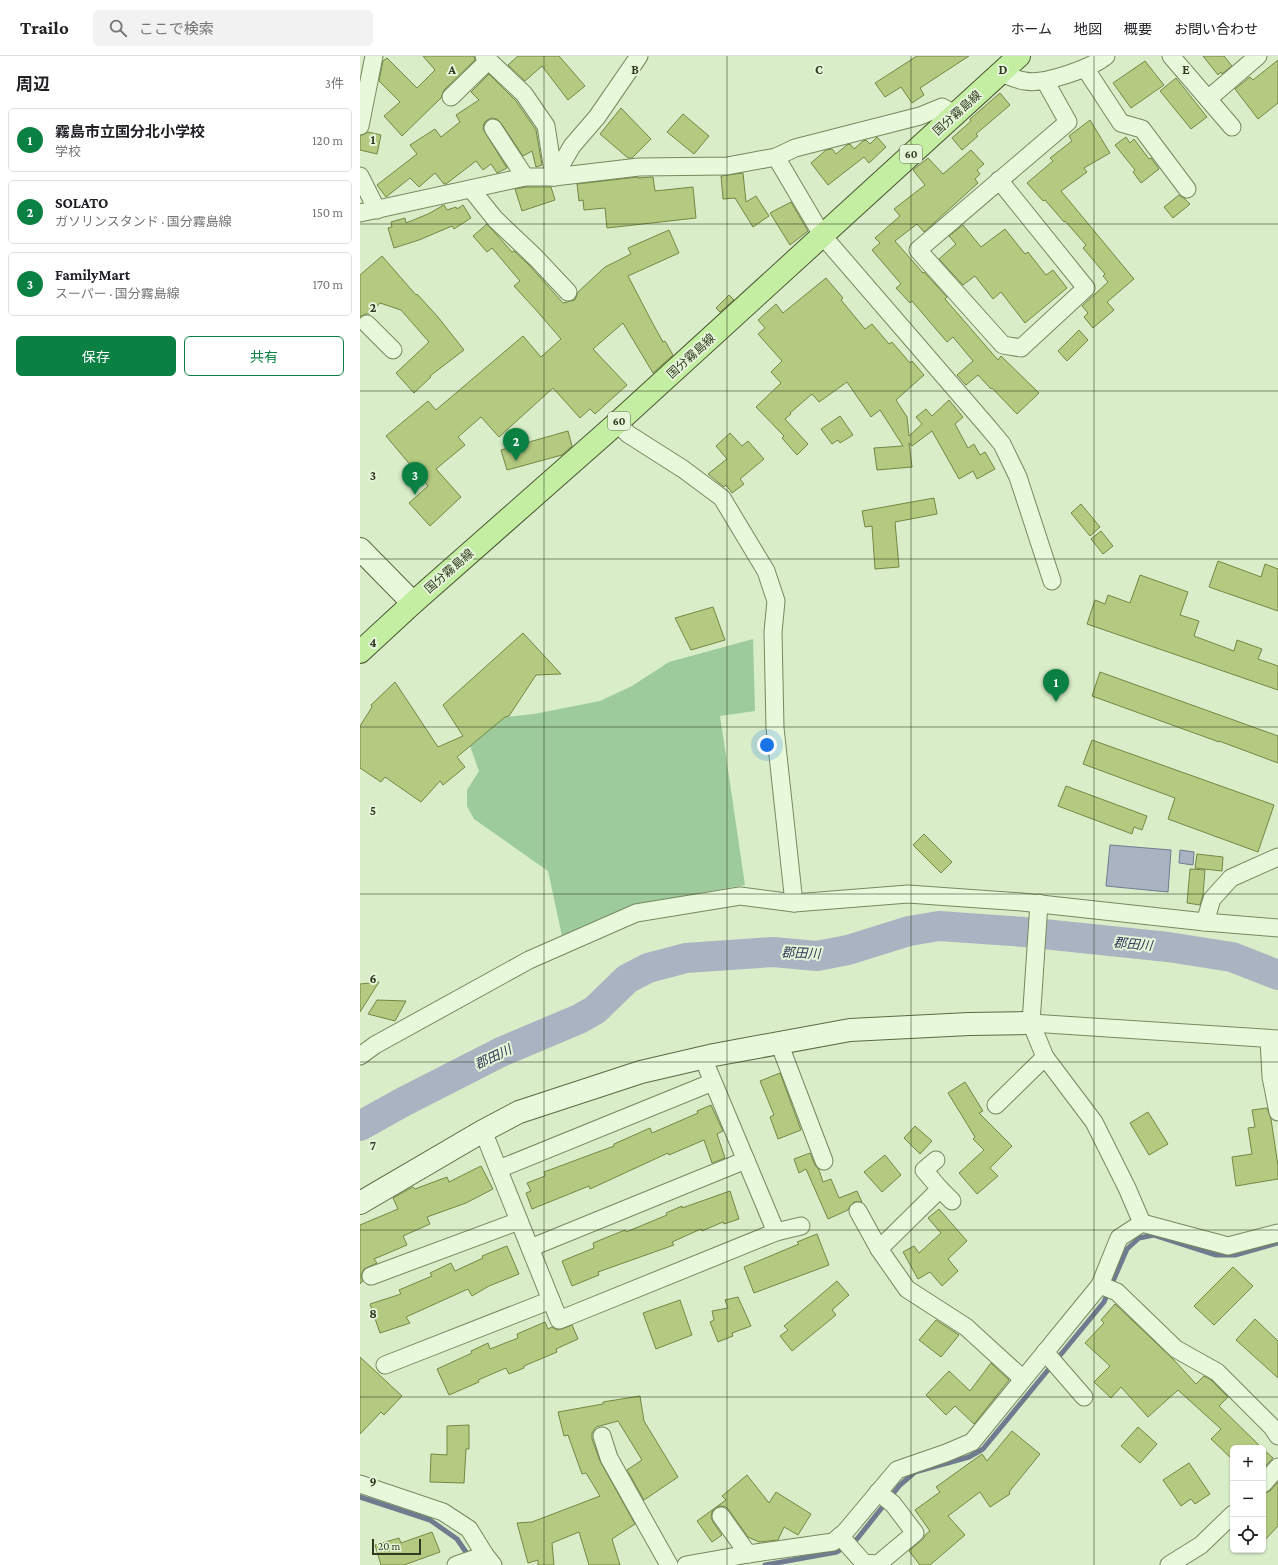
<!DOCTYPE html>
<html lang="ja">
<head>
<meta charset="utf-8">
<style>
  :root { --surface:#fff; --page:#f2f2f2; --text:#202124; --muted:#757577; --line:#e0e0e0; --accent:#0b8043 }
  body { margin:0; font-family:"Crimson Pro","Noto Sans JP",serif; background:var(--page); color:var(--text) }
  .controls { position:absolute; right:12px; bottom:12px; display:grid; overflow:hidden; border-radius:6px; box-shadow:0 1px 3px #0004 }
  .controls button { width:36px; height:36px; display:grid; place-items:center; padding:0; border:0; border-bottom:1px solid var(--line); background:var(--surface); color:var(--text); font:20px sans-serif }
  .scale { position:absolute; left:12px; bottom:10px; width:49px; box-sizing:border-box; padding-left:4px; border:2px solid #313a21; border-top:0; font-size:11px; line-height:14px; white-space:nowrap; color:#313a21; -webkit-text-stroke:3px #e4f5d8; paint-order:stroke }
  .you { position:absolute; left:407px; top:689px; width:14px; height:14px; margin:-10px; border:3px solid #fff; border-radius:50%; background:#1a73e8; box-shadow:0 0 0 6px #1a73e833 }
  .badge { display:grid; place-items:center; width:26px; height:26px; border-radius:50%; background:var(--accent); color:#fff; font-size:13px; font-weight:700 }
  .pin { position:absolute; translate:-50% -33px; filter:drop-shadow(0 1px 2px #0008) }
  .pin::after { content:''; position:absolute; top:21px; width:14px; height:12px; background:inherit; clip-path:polygon(0 0,100% 0,50% 100%) }
  .list { margin:0; padding:0; list-style:none }
  h2 { display:flex; justify-content:space-between; align-items:center; height:52px; margin:0; padding:0 16px; font-size:17px }
  h2 small { font-size:13px; font-weight:400; color:var(--muted) }
  .list li { display:grid; grid-template-columns:26px 1fr auto; gap:12px; align-items:center; box-sizing:border-box; height:64px; margin:0 8px 8px; padding:0 8px; border:1px solid var(--line); border-radius:6px }
  .list b { display:block; font-size:15px; white-space:nowrap }
  .list p { margin:0; font-size:13px; white-space:nowrap; color:var(--muted) }
  .list em { font-size:13px; font-style:normal; color:var(--muted) }
  .actions { display:flex; gap:8px; padding:12px 16px }
  .actions a { flex:1; padding:9px 0; border:1px solid var(--accent); border-radius:6px; text-align:center; font-size:14px; color:var(--accent) }
  .actions .main { background:var(--accent); color:#fff }
  .icon { flex:none; width:22px; height:22px; fill:none; stroke:currentColor; stroke-width:2; stroke-linecap:round; stroke-linejoin:round }
  .map { position:relative; flex:none; width:918px; height:1509px; overflow:hidden }
  header { display:flex; align-items:center; gap:24px; box-sizing:border-box; height:56px; padding:0 20px; background:var(--surface); border-bottom:1px solid var(--line) }
  header strong { font-size:19px }
  nav { display:flex; gap:22px; margin-inline-start:auto; font-size:14px }
  .search { width:280px; height:36px; background:var(--page); display:flex; align-items:center; gap:10px; box-sizing:border-box; padding:0 14px; border-radius:6px; color:var(--muted); font-size:15px }
  main { display:flex }
  aside { flex:1; background:var(--surface) }
  .map>svg:first-child { display:block }
  .green { fill:#9dcb9c }
  .water { fill:#a9b3c1; stroke:#6f7c90 }
  .lines { fill:none; stroke-linecap:round; stroke-linejoin:round }
  .stream { stroke:#6f7c90; stroke-width:5 }
  .river { stroke:#a9b3c1; stroke-width:30 }
  .building { fill:#b4ca80; stroke:#758744 }
  .street-casing { stroke:#77895e; stroke-width:19 }
  .secondary-casing { stroke:#5b6b41; stroke-width:24 }
  .primary-casing { stroke:#4a5731; stroke-width:24 }
  .street { stroke:#e8f8db; stroke-width:17 }
  .secondary { stroke:#e8f8db; stroke-width:22 }
  .primary { stroke:#c4eea2; stroke-width:22 }
  .grid { fill:none; stroke:#313a21; stroke-width:1; stroke-opacity:0.55 }
  .labels { text-anchor:middle; dominant-baseline:central; stroke-width:4; stroke-linejoin:round; paint-order:stroke }
  .shield { fill:#e4f5d8; stroke:#677258; stroke-width:1 }
  .shield-label { font-size:11px; font-weight:bold; fill:#313a21 }
  .street-label { font-size:12px; fill:#313a21; stroke:#e4f5d8 }
  .water-label { font-size:13px; font-style:italic; fill:#313859; stroke:#e4f5d8 }
  .grid-label { font-size:13px; text-anchor:middle; font-weight:bold; fill:#313a21; stroke:#e4f5d8; stroke-width:4; stroke-linejoin:round; paint-order:stroke }
</style>
</head>
<body>
<header>
<strong>Trailo</strong>
<div class="search"><svg class="icon" aria-label="search" viewBox="0 0 24 24"><circle cx="10" cy="10" r="6"/><path d="M15 15l6 6"/></svg>ここで検索</div>
<nav><a>ホーム</a><a>地図</a><a>概要</a><a>お問い合わせ</a></nav>
</header>
<main>
<aside>
<h2>周辺<small>3件</small></h2>
<ul class="list">
<li><span class="badge">1</span><div><b>霧島市立国分北小学校</b><p>学校</p></div><em>120 m</em></li>
<li><span class="badge">2</span><div><b>SOLATO</b><p>ガソリンスタンド · 国分霧島線</p></div><em>150 m</em></li>
<li><span class="badge">3</span><div><b>FamilyMart</b><p>スーパー · 国分霧島線</p></div><em>170 m</em></li>
</ul>
<div class="actions"><a class="main">保存</a><a>共有</a></div>
</aside>
<div class="map">
<svg width="918" height="1509" viewBox="0 0 918 1509">
  <rect width="100%" height="100%" fill="#d8edc8"/>
  <!-- green -->
  <path class="green" d="M393,583L395,655L360,660L385,829L272,849L202,880L188,815L114,763L107,750V734L119,715L110,690L145,661L174,658L240,645L272,630L309,606Z"/>
  <!-- water -->
  <g class="water">
    <path d="M750,789L811,794L808,836L746,830Z"/>
    <path d="M820,794L834,796L833,809L819,807Z"/>
  </g>
  <g class="lines">
    <!-- stream -->
    <g class="stream">
      <path d="M0,1441L70,1464L97,1483L110,1502"/>
      <path d="M405,1509L477,1496L497,1483L540,1429L555,1416L609,1401L623,1393L744,1246L767,1193L779,1182L794,1179L856,1199H875L918,1187"/>
    </g>
    <!-- river -->
    <path class="river" d="M0,1070L43,1046L141,996L219,963L235,954L267,923L288,912L326,902L413,896L457,900L488,894L549,875L579,870L664,876L808,891L872,901L918,919"/>
  </g>
  <!-- building -->
  <g class="building">
    <path d="M63,0H114L115,4L84,34L81,42L42,80L24,60L40,46L19,25L23,5L27,2L57,32L75,14Z"/>
    <path d="M158,0H199L225,30L208,44L182,10L165,25L148,9Z"/>
    <path d="M557,0H609L560,32L564,39L552,47L541,31L525,41L515,27Z"/>
    <path d="M843,0H864L872,10L862,18L861,16L858,19Z"/>
    <path d="M918,4V47L898,63L875,33L890,21L893,24Z"/>
    <path d="M785,5L804,29L771,52L753,27Z"/>
    <path d="M129,18L156,45L176,74L182,109L176,111L172,95L163,100L141,67L137,63L132,62L127,64L124,67L123,73L147,112L137,117L131,108L123,114L116,105L86,128H84L75,117L59,131L50,122L26,141L17,129L57,98L50,89L75,73L81,81L100,66L96,59L119,44L111,36Z"/>
    <path d="M816,22L847,61L831,73L800,35Z"/>
    <path d="M640,37L650,49L616,78L618,80L602,94L592,82L611,65L610,63Z"/>
    <path d="M261,52L291,83L272,102H268L240,78Z"/>
    <path d="M323,58L349,80L334,98L307,76Z"/>
    <path d="M730,64L750,97L724,112L727,116L701,135L774,223L747,246L754,254L733,272L724,261L728,257L722,250L748,226L743,220L745,218L723,192L726,189L705,165L704,166L685,144L683,145L667,127L693,105L690,102L712,85L709,80Z"/>
    <path d="M8,76L21,79L17,98L0,94V80Z"/>
    <path d="M517,81L526,91L509,107L504,101L468,129L451,107L466,94L472,93L476,98L487,89L490,88L494,93L503,85L506,84L510,88Z"/>
    <path d="M766,81L770,87L774,83L789,103L791,102L799,113L781,127L773,116L775,114L755,89Z"/>
    <path d="M611,94L624,108L617,114L620,118L615,123L618,127L564,176L557,168L535,185L563,217L564,216L587,241L585,243L638,304L641,300L679,337L657,358L632,332L631,333L618,319L606,329L597,319L613,305L593,281L587,286L552,245L550,247L536,232L541,228L512,194L520,187L515,182L540,160L534,153L565,129L553,114L568,102L583,118Z"/>
    <path d="M383,117L386,146L396,140L409,160L393,171L375,142L363,143L361,120Z"/>
    <path d="M278,121V122L293,121L295,135L333,131L336,162L247,172L245,152L224,154L223,144L219,145L217,128Z"/>
    <path d="M166,131H191L195,144L162,155L155,133Z"/>
    <path d="M819,139L825,143L830,148L813,162L804,151Z"/>
    <path d="M431,146L448,175L430,189L410,157Z"/>
    <path d="M84,149L87,154L96,151L97,153L103,149L111,162L94,173L92,170L59,184L34,192L28,172L32,171L31,166L45,162L46,167L68,158Z"/>
    <path d="M127,168L152,196L154,195L169,209L203,247L215,244L218,236L245,211L271,198L268,192L309,174L319,197L268,220L292,266L303,286L305,285L313,299L293,317L263,267L233,293L267,329L235,358L230,353L220,362L193,332L139,381L121,361L98,381L105,389L76,413L101,441L70,470L49,447L68,430L26,380L68,345L76,354L163,280L181,301L201,283L176,254L154,230L160,225L132,192L127,196L113,180Z"/>
    <path d="M603,169L621,191L645,173L665,198L668,196L686,219L693,214L707,232L665,267L641,236L633,243L615,220L603,229L579,203L596,188L589,180Z"/>
    <path d="M22,200L56,239L57,238L78,261L104,294L70,320L71,321L54,337L36,317L69,286L41,254L20,247L10,258H5L0,261V219Z"/>
    <path d="M466,222L483,242L481,244L505,273L512,268L529,288L532,286L550,307L552,305L564,319L536,344L547,361L549,380L562,368L556,361L566,353L572,360L589,344L603,361L595,368L608,392L614,388L620,399L625,396L635,413L617,423L613,415L599,423L572,375L552,390L549,387L552,411L517,414L514,392L543,390L520,354L511,361L487,326L459,346L452,338L430,357L431,358L425,363L448,388L437,399L422,382L424,380L396,351L421,327L411,316L422,305L398,278L405,272L398,264L416,248L423,257Z"/>
    <path d="M369,239L374,244L360,256L356,252Z"/>
    <path d="M719,274L728,284L707,305L698,295Z"/>
    <path d="M480,360L493,379L480,387L478,384L472,388L461,373Z"/>
    <path d="M208,375L212,390L202,399L147,414L141,394Z"/>
    <path d="M370,377L382,390L388,385L404,403L380,423L384,428L372,437L366,429L364,431L348,418L367,403L356,390Z"/>
    <path d="M574,442L577,458L535,466L539,511L515,513L512,470L505,471L502,455Z"/>
    <path d="M721,448L740,471L730,480L711,457Z"/>
    <path d="M741,475L753,490L743,498L731,483Z"/>
    <path d="M858,505L901,521L905,508L918,513V555L849,531Z"/>
    <path d="M780,519L828,536L820,559L839,565L834,580L874,595L877,584L902,593L898,603L918,610V634L727,568L735,544L745,548L748,539L770,547Z"/>
    <path d="M353,551L365,584L331,594L315,562Z"/>
    <path d="M163,577L201,618L176,619L149,660L145,661L97,701L105,711L83,729L80,725L61,746L25,721L21,726L0,712V670L12,651L11,649L35,626L78,691L103,680L83,649Z"/>
    <path d="M740,616L918,680V707L859,685V686L732,640Z"/>
    <path d="M732,684L914,749L898,796L808,763L815,742L723,708Z"/>
    <path d="M706,730L787,760L782,774L774,771L772,778L698,750Z"/>
    <path d="M564,778L592,806L581,817L553,789Z"/>
    <path d="M837,798L863,801L862,815L835,812Z"/>
    <path d="M830,813L845,814L843,839L840,849L827,847Z"/>
    <path d="M19,926L0,956V928Z"/>
    <path d="M17,944L46,945L35,965L8,958Z"/>
    <path d="M420,1017L441,1074L418,1083L410,1061L414,1059L400,1025Z"/>
    <path d="M605,1026L623,1055L619,1057L652,1090L630,1112L638,1120L617,1138L599,1117L624,1094L613,1083L615,1081L588,1037Z"/>
    <path d="M351,1049L363,1075L357,1078L365,1102L352,1107L344,1084L309,1099L308,1097L230,1133L229,1130L172,1153L166,1137L171,1135L167,1127L185,1120L184,1116L254,1090V1088L290,1072L292,1077L338,1057L337,1055Z"/>
    <path d="M907,1052L911,1063L918,1110V1123L876,1130L872,1101L892,1098L888,1072L895,1071L892,1054Z"/>
    <path d="M788,1056L808,1088L789,1099L770,1067Z"/>
    <path d="M555,1070L572,1085L560,1098L544,1082Z"/>
    <path d="M450,1097L455,1109L459,1114L463,1126L471,1123L479,1142L497,1135L502,1146H494L490,1150L488,1154L468,1163L446,1113L439,1117L434,1103Z"/>
    <path d="M525,1099L541,1119L522,1136L504,1116Z"/>
    <path d="M121,1110L133,1133L106,1147L67,1161L70,1168L43,1180L47,1189L14,1203L17,1207L4,1213L1,1219L3,1225L0,1228V1169L38,1153L33,1142L51,1132L53,1131L55,1133L87,1121L89,1126Z"/>
    <path d="M370,1135L379,1163L364,1168L363,1166L342,1175L341,1173L312,1186L314,1189L238,1216L239,1219L212,1230L202,1205L234,1192L233,1187L265,1174L266,1176L307,1159L306,1157L322,1150V1152Z"/>
    <path d="M579,1153L607,1185L588,1203L598,1215L582,1230L570,1216L558,1223L543,1196L554,1190L559,1197L581,1177L568,1162Z"/>
    <path d="M457,1178L469,1209L394,1237L384,1211L439,1188L437,1186Z"/>
    <path d="M147,1190L159,1218L129,1230L112,1240L108,1233L46,1261L50,1267L20,1277L10,1248L41,1238L39,1234L72,1220L70,1217L91,1207L95,1215L123,1202L122,1200Z"/>
    <path d="M873,1211L893,1230L854,1269L834,1250Z"/>
    <path d="M477,1225L489,1239L472,1254L476,1259L432,1295L420,1280L428,1274L424,1270Z"/>
    <path d="M378,1241L391,1270L372,1277L373,1280L358,1286L350,1266L354,1264L352,1255L368,1252L365,1244Z"/>
    <path d="M320,1244L332,1279L296,1293L283,1257Z"/>
    <path d="M755,1248L813,1303L836,1328L844,1320L851,1324L868,1341L859,1350L902,1392H873V1404L851,1383L861,1373L818,1334L788,1361L761,1331L751,1342L734,1326L750,1310L725,1287L744,1267L741,1264Z"/>
    <path d="M895,1263L918,1285V1322L876,1284Z"/>
    <path d="M576,1264L599,1279L581,1301L559,1284Z"/>
    <path d="M185,1266L188,1273L192,1271L197,1274L202,1273L212,1269L218,1283L196,1293L197,1296L164,1310V1312L149,1318L146,1312L118,1324L119,1326L89,1339L77,1313L112,1297L111,1295L128,1287L130,1293L158,1282L157,1278Z"/>
    <path d="M0,1301L42,1340L24,1359L21,1356L0,1378Z"/>
    <path d="M631,1307L649,1324L614,1368L595,1350L586,1359L566,1339L589,1315L610,1335Z"/>
    <path d="M280,1340L284,1365L318,1421L284,1444L267,1414L282,1404L258,1365L236,1371L232,1377V1383L240,1405L275,1468L252,1483L260,1509H229L219,1476L192,1487L194,1509H178V1504L168,1507L157,1467L172,1466L240,1440L226,1417L222,1418L208,1379L204,1380L198,1356L243,1348V1346Z"/>
    <path d="M109,1369V1393H106L104,1427L70,1426L71,1398L87,1399V1370Z"/>
    <path d="M778,1371L797,1388L780,1407L761,1390Z"/>
    <path d="M652,1375L680,1398L649,1436L650,1438L630,1451L620,1436L588,1460L605,1479L570,1509H560L549,1495L564,1482L565,1479L570,1475L555,1454L580,1436L576,1431L622,1398L627,1405Z"/>
    <path d="M903,1393L913,1402L903,1413Z"/>
    <path d="M829,1407L850,1438L835,1448L831,1443L821,1450L803,1424Z"/>
    <path d="M387,1419L409,1447L416,1436L451,1458L438,1479L424,1471L418,1484L399,1486L388,1481L369,1454L366,1451L360,1450L355,1452L352,1456L351,1461L353,1466L362,1479L352,1486L337,1465L366,1444L362,1440Z"/>
    <path d="M918,1426V1470L903,1486V1438L910,1435Z"/>
    <path d="M72,1476L80,1496L44,1509H21L15,1489L39,1482L41,1487Z"/>
  </g>
  <g class="lines">
    <defs>
      <g id="street">
        <path d="M124,0L164,38L186,70L194,121"/>
        <path d="M811,0L872,71"/>
        <path d="M725,12L761,67L782,73L827,133"/>
        <path d="M641,17C649,20 657,24 665,25C684,29 731,12 746,0"/>
        <path d="M91,41L128,5"/>
        <path d="M848,43L898,0"/>
        <path d="M0,70L14,0"/>
        <path d="M133,72L165,121"/>
        <path d="M416,101L462,179L627,370L642,388L658,421L692,525"/>
        <path d="M0,120L17,154"/>
        <path d="M194,121L212,90L237,61L279,0"/>
        <path d="M639,124L726,232L661,292L643,289L558,194L708,66L685,25"/>
        <path d="M111,133L135,163L176,202L208,236"/>
        <path d="M0,157L165,121H194L279,111L367,110L416,101L435,92L560,60L582,51L595,58"/>
        <path d="M7,268L33,294"/>
        <path d="M257,367L268,378L323,413L362,442L406,515L416,545L413,576L415,672L434,847"/>
        <path d="M679,847L671,967L685,1001L734,1066L767,1132L782,1167L759,1182L740,1229L757,1236L816,1293L857,1316L912,1371L918,1380"/>
        <path d="M845,866L852,843L871,822L918,801"/>
        <path d="M671,967L918,983"/>
        <path d="M909,983L911,1021L918,1056"/>
        <path d="M419,987L464,1105"/>
        <path d="M0,1000L15,989L169,904L276,857L380,840L434,847L548,838L662,846L845,866L918,872"/>
        <path d="M636,1049L685,1001"/>
        <path d="M123,1075L199,1264L416,1176L343,1002"/>
        <path d="M139,1113L353,1026"/>
        <path d="M580,1133L592,1145"/>
        <path d="M498,1155L519,1193L547,1233L606,1271L663,1323"/>
        <path d="M782,1167L868,1190L918,1177"/>
        <path d="M416,1176L441,1170"/>
        <path d="M170,1192L386,1104"/>
        <path d="M519,1193L580,1133L564,1114L576,1104"/>
        <path d="M11,1220L159,1165"/>
        <path d="M685,1296L724,1341"/>
        <path d="M25,1309L191,1244"/>
        <path d="M242,1380L249,1402L309,1509"/>
        <path d="M0,1428L83,1456L109,1473L125,1499"/>
        <path d="M903,1428L918,1411"/>
        <path d="M361,1460L388,1498"/>
        <path d="M480,1480L504,1507L518,1508L555,1477L533,1448L518,1436"/>
        <path d="M96,1509L125,1499L133,1509"/>
        <path d="M326,1509L388,1498L473,1486L485,1476L537,1414L586,1397L612,1386L740,1229"/>
        <path d="M809,1509L841,1489L873,1458"/>
      </g>
      <g id="secondary">
        <path d="M0,493L53,547"/>
        <path d="M0,1147L123,1075L159,1056L281,1016L354,999L490,974L609,968L671,967"/>
      </g>
      <path id="primary" d="M0,596L53,547L257,367L659,0"/>
    </defs>
    <!-- street casing -->
    <use href="#street" class="street-casing"/>
    <!-- secondary casing -->
    <use href="#secondary" class="secondary-casing"/>
    <!-- primary casing -->
    <use href="#primary" class="primary-casing"/>
    <!-- street -->
    <use href="#street" class="street"/>
    <!-- secondary -->
    <use href="#secondary" class="secondary"/>
    <!-- primary -->
    <use href="#primary" class="primary"/>
  </g>
  <!-- grid -->
  <path class="grid" d="M184,0V1509M367,0V1509M551,0V1509M734,0V1509M0,168H918M0,335H918M0,503H918M0,671H918M0,838H918M0,1006H918M0,1174H918M0,1341H918"/>
  <g class="labels">
    <!-- shield labels -->
    <g class="shield">
      <rect x="540" y="89" width="22" height="18" rx="3"/>
      <rect x="248" y="356" width="22" height="18" rx="3"/>
    </g>
    <g class="shield-label">
      <text x="551" y="98">60</text>
      <text x="259" y="365">60</text>
    </g>
    <!-- street labels -->
    <g class="street-label">
      <text transform="translate(597 57) rotate(-42)">国分霧島線</text>
      <text transform="translate(331 300) rotate(-42)">国分霧島線</text>
      <text transform="translate(89 515) rotate(-41)">国分霧島線</text>
    </g>
    <!-- water labels -->
    <g class="water-label">
      <text transform="translate(773 888) rotate(5)">郡田川</text>
      <text transform="translate(441 897) rotate(2)">郡田川</text>
      <text transform="translate(133 1001) rotate(-26)">郡田川</text>
    </g>
  </g>
  <g class="grid-label">
    <text x="92" y="18">A</text>
    <text x="275" y="18">B</text>
    <text x="459" y="18">C</text>
    <text x="643" y="18">D</text>
    <text x="826" y="18">E</text>
    <text x="13" y="88">1</text>
    <text x="13" y="256">2</text>
    <text x="13" y="424">3</text>
    <text x="13" y="591">4</text>
    <text x="13" y="759">5</text>
    <text x="13" y="927">6</text>
    <text x="13" y="1094">7</text>
    <text x="13" y="1262">8</text>
    <text x="13" y="1430">9</text>
  </g>
</svg>
<div class="controls">
<button>+</button>
<button>−</button>
<button><svg class="icon" aria-label="locate" viewBox="0 0 24 24"><circle cx="12" cy="12" r="6"/><path d="M12 2v4M12 18v4M2 12h4M18 12h4"/></svg></button>
</div>
<div class="scale">20 m</div>
<div class="you"></div>
<div class="pin badge" style="left:696px;top:646px">1</div>
<div class="pin badge" style="left:156px;top:405px">2</div>
<div class="pin badge" style="left:55px;top:439px">3</div>
</div>
</main>
</body>
</html>
